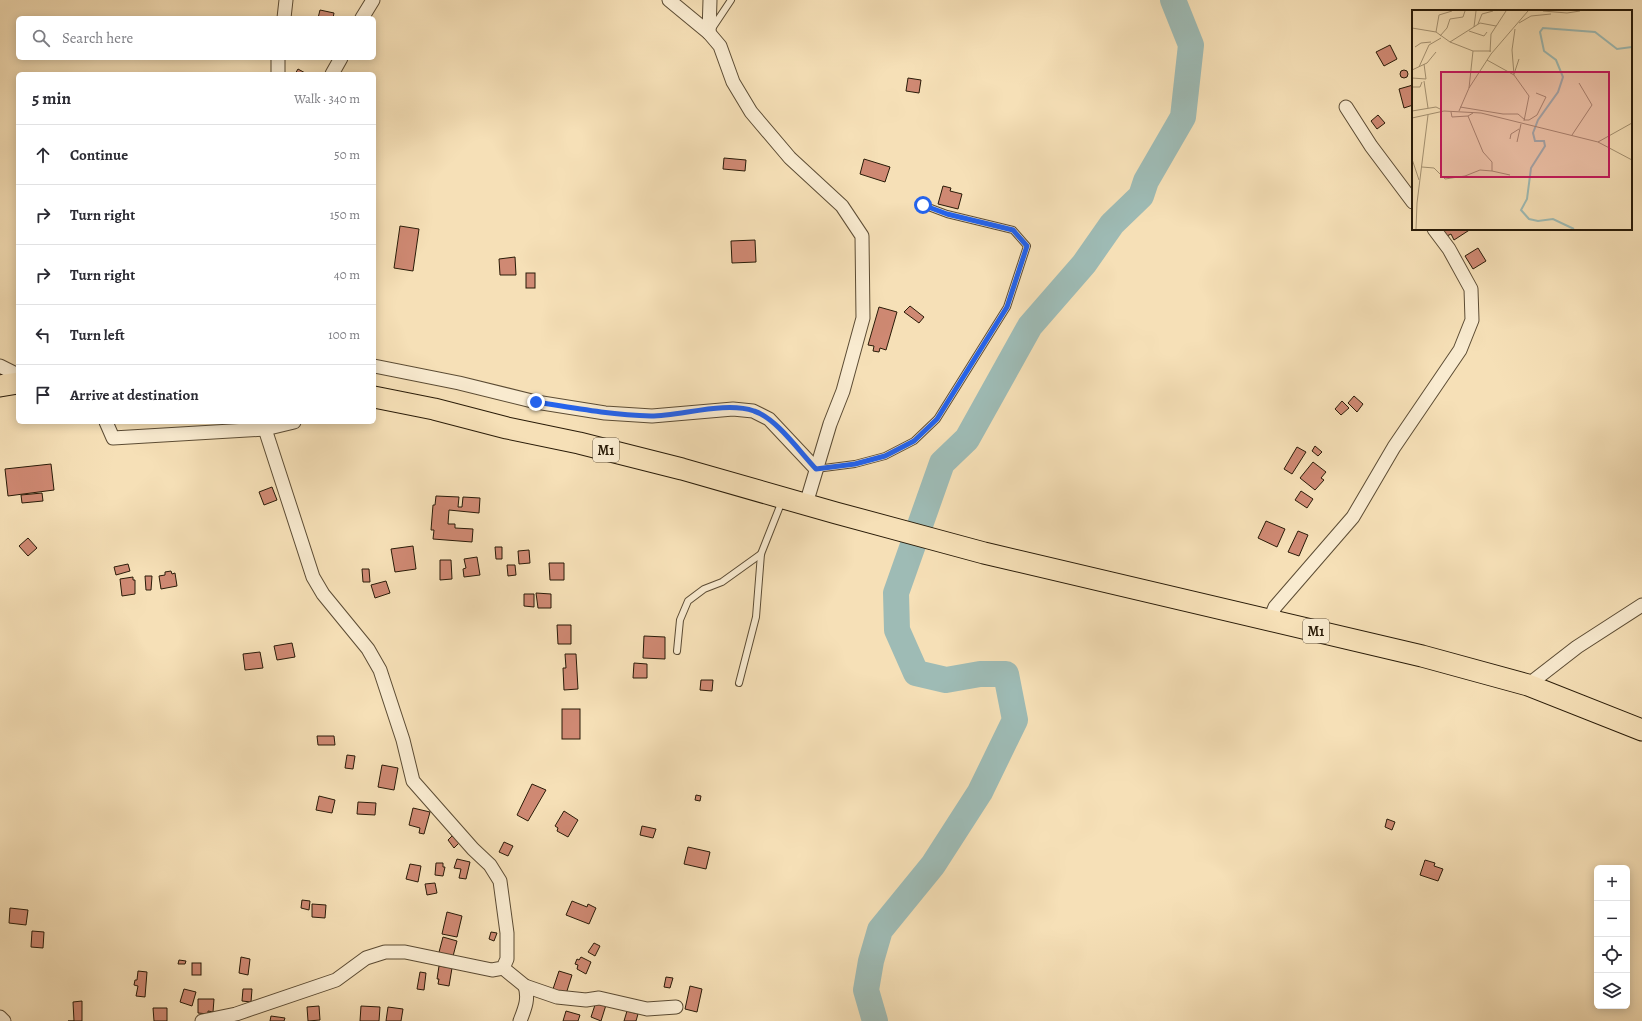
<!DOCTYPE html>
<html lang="en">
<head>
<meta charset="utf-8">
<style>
  :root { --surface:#fff; --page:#f7f7f7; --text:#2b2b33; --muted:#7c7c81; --line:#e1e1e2 }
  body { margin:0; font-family:Alegreya,serif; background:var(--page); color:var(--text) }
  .controls { position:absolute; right:12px; bottom:12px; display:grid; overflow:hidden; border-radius:6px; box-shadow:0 2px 10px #0003 }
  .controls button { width:36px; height:36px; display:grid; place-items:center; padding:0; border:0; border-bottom:1px solid var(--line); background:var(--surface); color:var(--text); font:20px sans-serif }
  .stop { position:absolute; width:12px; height:12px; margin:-9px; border:3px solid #2563eb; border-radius:50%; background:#fff }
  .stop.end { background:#2563eb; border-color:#fff; box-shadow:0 1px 4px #0008 }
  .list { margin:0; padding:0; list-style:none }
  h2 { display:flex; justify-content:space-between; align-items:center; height:52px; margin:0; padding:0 16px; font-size:17px }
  h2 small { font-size:13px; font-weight:400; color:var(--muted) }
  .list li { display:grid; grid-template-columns:26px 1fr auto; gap:12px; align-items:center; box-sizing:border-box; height:60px; padding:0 16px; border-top:1px solid var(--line) }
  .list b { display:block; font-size:15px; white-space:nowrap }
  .list em { font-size:13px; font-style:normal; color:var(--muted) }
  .icon { flex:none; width:22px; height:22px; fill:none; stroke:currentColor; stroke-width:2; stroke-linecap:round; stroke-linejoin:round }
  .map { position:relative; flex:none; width:1642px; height:1021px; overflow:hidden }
  .search { position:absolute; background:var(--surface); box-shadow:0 2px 10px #0003; left:16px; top:16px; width:360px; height:44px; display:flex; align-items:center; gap:10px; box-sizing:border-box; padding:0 14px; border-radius:6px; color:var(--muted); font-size:15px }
  .panel { position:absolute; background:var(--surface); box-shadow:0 2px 10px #0003; left:16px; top:72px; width:360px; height:352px; border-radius:6px }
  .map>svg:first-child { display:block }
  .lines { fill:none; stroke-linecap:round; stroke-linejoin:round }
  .river { stroke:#9ebbb5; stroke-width:26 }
  .building { fill:#cf8973; stroke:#291b08 }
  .service-casing { stroke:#5c4c34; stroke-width:8 }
  .minor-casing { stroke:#5c4c34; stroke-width:15 }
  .trunk-casing { stroke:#291b08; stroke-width:23 }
  .service { stroke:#f9ebd0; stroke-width:6 }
  .minor { stroke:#f9ebd0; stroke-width:13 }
  .trunk { stroke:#f6e0b7; stroke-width:21 }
  .route { stroke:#2563eb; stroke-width:5 }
  .labels { text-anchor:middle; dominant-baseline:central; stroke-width:3; stroke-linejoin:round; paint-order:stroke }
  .shield { fill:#f9ebd0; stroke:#675944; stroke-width:1 }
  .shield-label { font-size:14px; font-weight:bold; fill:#291b08 }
  .inset-river { fill:none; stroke:#9ebbb5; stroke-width:2 }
  .inset-road { fill:none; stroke:#a49171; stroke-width:1 }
  .view { fill:#c2185b; fill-opacity:0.15; stroke:#c2185b; stroke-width:2 }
  .inset-edge { fill:none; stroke:#291b08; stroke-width:2 }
</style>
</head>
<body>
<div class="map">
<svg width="1642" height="1021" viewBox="0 0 1642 1021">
  <rect width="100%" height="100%" fill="#f6e0b7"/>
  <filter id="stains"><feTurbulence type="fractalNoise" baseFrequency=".005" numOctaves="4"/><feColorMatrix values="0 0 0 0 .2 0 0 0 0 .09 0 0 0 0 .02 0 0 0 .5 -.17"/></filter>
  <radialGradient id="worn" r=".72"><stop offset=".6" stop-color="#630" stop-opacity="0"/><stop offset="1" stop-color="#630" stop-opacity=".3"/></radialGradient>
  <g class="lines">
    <!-- river -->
    <path class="river" d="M875,1021L866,990L871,961L880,930L933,865L980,792L1015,720L1006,674H980L946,680L916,673L897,630L896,593L942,463L967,439L1030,326L1084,264L1112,224L1141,196L1146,181L1183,117L1191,45L1173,0"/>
  </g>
  <!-- building -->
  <g class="building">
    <path d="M320,10L334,13L333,18H318Z"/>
    <path d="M1390,45L1397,59L1384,66L1376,52Z"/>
    <path d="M298,69L307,74H295Z"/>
    <circle cx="1404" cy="74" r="4"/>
    <path d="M908,78L921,80L919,93L906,91Z"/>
    <path d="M1413,85V105L1404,108L1399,89Z"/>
    <path d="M1378,115L1385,123L1377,129L1371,121Z"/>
    <path d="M724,158L746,160L745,171L723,169Z"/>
    <path d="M864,159L890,167L885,182L860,174Z"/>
    <path d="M943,186L951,188L950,191L962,194L958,209L938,204Z"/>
    <path d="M400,226L419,229L413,271L394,268Z"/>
    <path d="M1442,229H1471L1454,240L1451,234L1447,236Z"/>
    <path d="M755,240L756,262L732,263L731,241Z"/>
    <path d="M1478,248L1486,261L1473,269L1465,256Z"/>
    <path d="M515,257L516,275H500L499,259Z"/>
    <rect x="526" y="273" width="9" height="15"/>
    <path d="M910,306L924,317L919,323L904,312Z"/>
    <path d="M879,307L897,312L886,350L880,348L879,352L873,351L874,346L868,345Z"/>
    <path d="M1354,396L1363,404L1357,412L1348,403Z"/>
    <path d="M1342,401L1349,408L1341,415L1335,409Z"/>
    <path d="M1315,446L1322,452L1318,456L1312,451Z"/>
    <path d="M1297,447L1306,452L1292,474L1284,469Z"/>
    <path d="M1313,462L1326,472L1321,478L1324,480L1315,490L1300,478Z"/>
    <path d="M51,464L54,490L8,496L5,469Z"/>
    <path d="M272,487L277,500L264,505L259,492Z"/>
    <path d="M1301,491L1313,499L1307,508L1295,500Z"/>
    <path d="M42,493L43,501L22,503L21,495Z"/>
    <path d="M436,496L459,497L458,507H462L463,497L480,498L479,513L449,510L448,524H455V528L473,529L472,542L433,539L434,530H431L433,505H435Z"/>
    <path d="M1266,521L1285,529L1277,547L1258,538Z"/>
    <path d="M1298,531L1308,535L1299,556L1288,552Z"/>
    <path d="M28,538L37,548L28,556L19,546Z"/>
    <path d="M413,546L416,569L395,572L391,549Z"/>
    <path d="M495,547H502V559H496Z"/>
    <path d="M529,550L530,563L519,564L518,551Z"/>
    <path d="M477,557L480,575L464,577L463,569L466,568L464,559Z"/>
    <path d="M440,560H451L452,579L440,580Z"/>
    <path d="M549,563H564V580H550Z"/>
    <path d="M128,564L130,571L116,575L114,567Z"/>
    <path d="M507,565H515L516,575L508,576Z"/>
    <path d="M362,569H369L370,582H363Z"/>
    <path d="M171,571L172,574L175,573L177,586L161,589L159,576L165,575V572Z"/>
    <path d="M145,576H152L151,590H146Z"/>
    <path d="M133,577V580H135V594L122,596L120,579Z"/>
    <path d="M386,581L390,593L375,598L371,585Z"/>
    <path d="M536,593L551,594V608H538Z"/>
    <path d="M524,594H534V607L524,606Z"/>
    <path d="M557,625H571V644H558Z"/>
    <path d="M644,636L665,637V659L643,658Z"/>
    <path d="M292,643L295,657L277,660L274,646Z"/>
    <path d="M260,652L263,668L245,670L243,654Z"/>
    <path d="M565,654H576L578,689L564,690L563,668H566Z"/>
    <path d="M634,663L647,664V678H633Z"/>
    <path d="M701,680H713L712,691L700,690Z"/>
    <rect x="562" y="709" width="18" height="30"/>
    <path d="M317,736H334L335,745H318Z"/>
    <path d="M347,755L355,756L353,769L345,768Z"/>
    <path d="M382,765L398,768L394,790L378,787Z"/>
    <path d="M532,784L546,790L528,821L517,815Z"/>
    <path d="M696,795L701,796L700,801L695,800Z"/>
    <path d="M319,796L335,800L332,813L316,810Z"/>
    <path d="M358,802L376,803L375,815L357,814Z"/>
    <path d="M413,808L430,812L424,834L419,833L420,828L409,825Z"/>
    <path d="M564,811L578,820L568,837L557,831L558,828L555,826Z"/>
    <path d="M1387,819L1395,822L1392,830L1385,827Z"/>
    <path d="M642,826L656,829L653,838L640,835Z"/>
    <path d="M452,836L459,843L454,848L448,840Z"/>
    <path d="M504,842L513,846L508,856L499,852Z"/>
    <path d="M688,847L710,852L706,869L684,864Z"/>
    <path d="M457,859L470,862L466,879L459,878L461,869L454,868Z"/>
    <path d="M1425,860L1435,863L1434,866L1443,869L1438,881L1420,875Z"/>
    <path d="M436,863H443V867H445L443,876L435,875Z"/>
    <path d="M410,864L421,866L418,882L406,879Z"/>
    <path d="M435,883L437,893L427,895L425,884Z"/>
    <path d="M302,900L310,901L309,910L301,908Z"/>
    <path d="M572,901L587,907L588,904L596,908L589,924L566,915Z"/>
    <path d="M312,904L326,905L325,918L312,917Z"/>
    <path d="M10,908L28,910L26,925L9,923Z"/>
    <path d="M447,912L462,916L457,937L442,934Z"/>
    <path d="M32,931L44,932L43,948L31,947Z"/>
    <path d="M491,932L497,933L494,941L489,939Z"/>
    <path d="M443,937L457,941L452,960L438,956Z"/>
    <path d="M594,943L600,946L595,956L588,952Z"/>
    <path d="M241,957L250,959L248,975L239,973Z"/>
    <path d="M581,957L591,962L586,974L577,969L578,965L575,964L577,959L579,960Z"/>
    <path d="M179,960L186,961L185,964H178Z"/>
    <rect x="192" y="963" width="9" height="12"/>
    <path d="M439,966L452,968L449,986L438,984L439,979H437Z"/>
    <path d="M138,971L147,972L145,997L136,996L138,986L134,985L135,980H137Z"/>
    <path d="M559,971L572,975L566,994L553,989Z"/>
    <path d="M420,972L426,973L424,990L417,989Z"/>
    <path d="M666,977L673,978L670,988L664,987Z"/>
    <path d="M690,986L702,989L697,1012L685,1009Z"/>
    <path d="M184,989L196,992L192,1006L180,1002Z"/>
    <path d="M243,989H252L251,1002L242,1001Z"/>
    <path d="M198,999H214L213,1012L208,1011V1014L198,1013Z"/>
    <path d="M82,1001V1021H68H74L73,1002Z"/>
    <path d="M596,1002L606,1005L601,1021L591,1017Z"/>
    <path d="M319,1006L320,1020L308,1021L307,1007Z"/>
    <path d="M361,1006L380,1007L379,1021H360Z"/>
    <path d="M388,1007L403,1009L401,1021H386Z"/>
    <path d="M153,1008H167V1021H154Z"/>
    <path d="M566,1011L580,1015L578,1021H563Z"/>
    <path d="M627,1011L638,1014L636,1021H624Z"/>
    <path d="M271,1016L285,1018L284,1021H270Z"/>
  </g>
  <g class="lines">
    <defs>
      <g id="service">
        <path d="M711,30L731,0"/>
        <path d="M816,469L855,464L885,456L914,441L937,419L1007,307L1027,246L1013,230L947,214L923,205"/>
        <path d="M677,651L680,620L688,601L704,589L722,582L761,554"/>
        <path d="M739,683L756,617L761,554L782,501"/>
      </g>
      <g id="minor">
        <path d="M669,0L709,33L720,46L733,82L751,112L790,158L842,206L862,236L863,318L843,391L830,424L806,504"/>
        <path d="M284,18L286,0"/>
        <path d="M362,18L373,0"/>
        <path d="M709,33L710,0"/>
        <path d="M278,58V74"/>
        <path d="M332,74L341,58"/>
        <path d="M1346,107L1371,146L1413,202"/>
        <path d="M0,366L18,375"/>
        <path d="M374,366L459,383L536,402L605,413L652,416L733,409L753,411L769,419L816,469"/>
        <path d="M106,422L113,438L265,429L294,422"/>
        <path d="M1270,619L1275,607L1353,517L1394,447L1460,350L1472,320L1471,289L1449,249L1434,229"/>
        <path d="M1528,685L1577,647L1642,605"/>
        <path d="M503,968L525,986L557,997L586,1000L599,998L647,1009L676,1007"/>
        <path d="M0,1017L4,1021"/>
        <path d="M202,1021L236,1014L336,980L366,958L385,952H405L492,970L503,968L507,959V933L500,881L490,865L473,849L413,781L403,740L380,670L368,649L323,594L313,577L265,429"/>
        <path d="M520,1021C525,1008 529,999 525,986"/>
      </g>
      <g id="trunk">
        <path d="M0,386L18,383"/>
        <path d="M374,397L434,409L507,428L579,443L682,469L836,513L984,553L1422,656L1528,685L1642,730"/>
      </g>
    </defs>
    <!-- service casing -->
    <use href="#service" class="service-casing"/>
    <!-- minor casing -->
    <use href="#minor" class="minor-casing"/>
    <!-- trunk casing -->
    <use href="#trunk" class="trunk-casing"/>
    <!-- service -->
    <use href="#service" class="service"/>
    <!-- minor -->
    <use href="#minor" class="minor"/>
    <!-- trunk -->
    <use href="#trunk" class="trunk"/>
  </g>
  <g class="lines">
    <!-- route -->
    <path class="route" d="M536,402C574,408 612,415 651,416C681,416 725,401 754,411C776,418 799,451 816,469L855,464L885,456L914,441L937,419L1007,307L1027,246L1013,230L947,214L923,205"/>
  </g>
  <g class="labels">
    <!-- shield labels -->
    <g class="shield">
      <rect x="593" y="438" width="26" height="24" rx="3"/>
      <rect x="1303" y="619" width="26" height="24" rx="3"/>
    </g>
    <g class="shield-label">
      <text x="606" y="450">M1</text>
      <text x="1316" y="631">M1</text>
    </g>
  </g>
  <!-- overview -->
  <g transform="translate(1412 10)">
    <rect width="220" height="220" fill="#f6e0b7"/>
    <path class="inset-river" d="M162,219L141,209L126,211L117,209L109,200L115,189L119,158L133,136L132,131H123L121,123L126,110L146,82L151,67L144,50L132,41L128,22L131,18L183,22L205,39L220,37"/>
    <path class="inset-road" d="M131,1L155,3L168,1M107,13L119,6L139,4M66,14L70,4L81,1M62,17L64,1M0,18L24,22L38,32M57,21L72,26L75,22M24,22L27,5L40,1M28,26L35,18L38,9L51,7L53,1M3,37L9,33L19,32M61,41H79M78,42L79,24L94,1M75,50L102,65L117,86L112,111M7,57L17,35L29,28M0,60L15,53L24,42M102,64L107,49M102,65L100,40L103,19M0,68L14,69L12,54M12,71L16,98M0,77H8L10,72M57,78L61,41L38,32L68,13L84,16M48,97L91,104H106L113,110H117L125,105L134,87L124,83M0,101L24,97L30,100M47,101L57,78L79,44L116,1M39,102L40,107L56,106L61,103M0,108L32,101L69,103L186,132L220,150M160,125L180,95L167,73M98,129L99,124L107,119M105,132L109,114M186,132L220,113M0,149L7,170M10,157L22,158L33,169L53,166L68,160L80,161V152L71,142L56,106M80,161L98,165M4,219L5,193L16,105"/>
    <path class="view" d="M29,62H197V167H29Z"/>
    <rect width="220" height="220" class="inset-edge"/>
  </g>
  <rect width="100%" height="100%" filter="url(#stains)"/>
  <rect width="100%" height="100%" fill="url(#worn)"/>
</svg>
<div class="controls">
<button>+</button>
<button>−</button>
<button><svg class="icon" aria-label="locate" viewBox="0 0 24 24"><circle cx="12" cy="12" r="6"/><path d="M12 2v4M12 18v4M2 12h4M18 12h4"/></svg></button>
<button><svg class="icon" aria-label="layers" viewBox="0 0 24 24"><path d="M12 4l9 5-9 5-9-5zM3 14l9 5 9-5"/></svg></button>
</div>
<div class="stop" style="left:923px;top:205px"></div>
<div class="stop end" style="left:536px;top:402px"></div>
<div class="search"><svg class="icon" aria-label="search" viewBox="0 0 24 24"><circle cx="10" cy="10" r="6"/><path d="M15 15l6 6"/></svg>Search here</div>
<section class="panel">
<h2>5 min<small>Walk · 340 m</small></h2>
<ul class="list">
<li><svg class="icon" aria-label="ahead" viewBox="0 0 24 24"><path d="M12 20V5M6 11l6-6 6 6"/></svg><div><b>Continue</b></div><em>50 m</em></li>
<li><svg class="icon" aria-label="right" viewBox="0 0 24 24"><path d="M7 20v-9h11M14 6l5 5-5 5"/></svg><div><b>Turn right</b></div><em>150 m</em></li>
<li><svg class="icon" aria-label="right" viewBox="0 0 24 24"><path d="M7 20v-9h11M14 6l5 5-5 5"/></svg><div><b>Turn right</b></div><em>40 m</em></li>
<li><svg class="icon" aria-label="left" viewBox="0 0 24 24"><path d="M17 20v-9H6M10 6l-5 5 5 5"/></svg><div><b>Turn left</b></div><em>100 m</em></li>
<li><svg class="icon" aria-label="arrive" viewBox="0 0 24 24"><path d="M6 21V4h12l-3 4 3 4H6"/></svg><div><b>Arrive at destination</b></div></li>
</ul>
</section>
</div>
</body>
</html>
